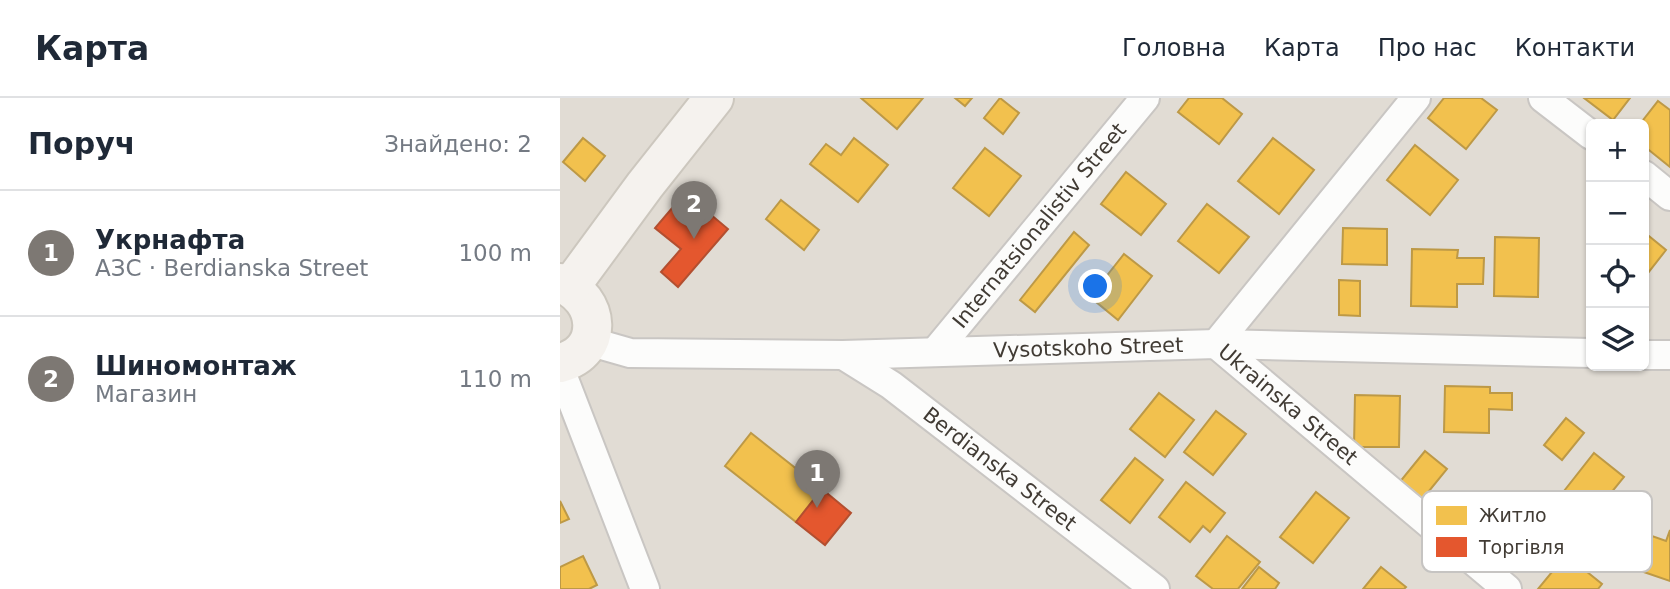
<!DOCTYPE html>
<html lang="uk">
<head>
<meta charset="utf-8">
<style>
  :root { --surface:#fff; --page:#f2f2f3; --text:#1f2937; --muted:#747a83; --line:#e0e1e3; --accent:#7d7873 }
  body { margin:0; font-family:"DejaVu Sans",sans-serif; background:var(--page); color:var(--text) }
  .controls { position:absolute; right:21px; top:21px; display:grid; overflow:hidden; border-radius:10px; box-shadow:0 2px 5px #0004 }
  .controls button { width:63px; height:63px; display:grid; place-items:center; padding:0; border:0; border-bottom:2px solid var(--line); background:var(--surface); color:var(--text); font:35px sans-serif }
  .you { position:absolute; left:536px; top:189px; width:24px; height:24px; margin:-18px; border:5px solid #fff; border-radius:50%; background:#1a73e8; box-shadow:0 0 0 10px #1a73e833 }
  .badge { display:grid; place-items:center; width:46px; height:46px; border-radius:50%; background:var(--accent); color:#fff; font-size:23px; font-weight:700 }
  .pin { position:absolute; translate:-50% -58px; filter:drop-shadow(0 2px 4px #0008) }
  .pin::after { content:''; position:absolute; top:37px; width:24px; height:21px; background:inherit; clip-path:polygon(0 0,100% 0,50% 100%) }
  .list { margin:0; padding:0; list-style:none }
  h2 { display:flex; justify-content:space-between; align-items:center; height:91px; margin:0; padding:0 28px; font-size:30px }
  h2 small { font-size:23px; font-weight:400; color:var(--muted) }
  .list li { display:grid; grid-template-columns:46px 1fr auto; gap:21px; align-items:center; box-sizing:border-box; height:126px; padding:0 28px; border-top:2px solid var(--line) }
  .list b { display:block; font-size:26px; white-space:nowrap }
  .list p { margin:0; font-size:23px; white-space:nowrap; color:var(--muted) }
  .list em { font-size:23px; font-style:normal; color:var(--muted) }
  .icon { flex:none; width:38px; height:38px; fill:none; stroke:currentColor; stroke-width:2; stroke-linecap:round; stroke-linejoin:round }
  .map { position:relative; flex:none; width:1110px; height:491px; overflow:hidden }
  header { display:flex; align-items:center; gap:42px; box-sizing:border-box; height:98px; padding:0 35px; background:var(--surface); border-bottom:2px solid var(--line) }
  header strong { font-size:33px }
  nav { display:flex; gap:38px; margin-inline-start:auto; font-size:24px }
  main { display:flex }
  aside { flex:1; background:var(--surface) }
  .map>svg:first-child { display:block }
  .residential { fill:#e1dcd4; fill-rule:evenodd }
  .homes { fill:#f2c14e; stroke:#bd9946; stroke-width:2 }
  .shops { fill:#e4572e; stroke:#b34f30; stroke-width:2 }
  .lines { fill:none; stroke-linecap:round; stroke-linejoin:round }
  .street-casing { stroke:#c9c6c3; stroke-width:32 }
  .secondary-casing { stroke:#ccc7be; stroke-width:42 }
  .street { stroke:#fcfcfb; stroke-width:28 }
  .secondary { stroke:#f5f2ee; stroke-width:38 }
  .labels { text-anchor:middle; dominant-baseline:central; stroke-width:7; stroke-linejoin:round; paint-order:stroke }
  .street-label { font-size:21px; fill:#413b34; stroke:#fff }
  .key { fill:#fff; stroke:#c6c4c2; stroke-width:2 }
  .key-label { font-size:19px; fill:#413b34 }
</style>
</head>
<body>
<header>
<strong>Карта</strong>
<nav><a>Головна</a><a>Карта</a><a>Про нас</a><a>Контакти</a></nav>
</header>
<main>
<aside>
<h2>Поруч<small>Знайдено: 2</small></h2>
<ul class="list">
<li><span class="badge">1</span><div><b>Укрнафта</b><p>АЗС · Berdianska Street</p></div><em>100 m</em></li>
<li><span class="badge">2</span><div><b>Шиномонтаж</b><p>Магазин</p></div><em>110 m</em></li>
</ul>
</aside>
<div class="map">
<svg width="1110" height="491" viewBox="0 0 1110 491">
  <rect width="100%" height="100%" fill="#edeae7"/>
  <!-- residential -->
  <path class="residential" d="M0,0H1110V491H0ZM1031,26H1084V268H1031Z"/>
  <!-- homes -->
  <g class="homes">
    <path d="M301,0H363L337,31Z"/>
    <path d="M395,0H412L405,8Z"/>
    <path d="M440,0L459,15L443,36L424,20Z"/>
    <path d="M629,0H662L682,16L659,46L618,14Z"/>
    <path d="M884,0H921L937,12L906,51L868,20Z"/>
    <path d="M1024,0H1070L1053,22Z"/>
    <path d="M1098,3L1110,12V69L1084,48V26H1080Z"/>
    <path d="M23,40L45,58L25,83L3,64Z"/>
    <path d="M294,40L328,67L298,104L250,66L266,46L281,57Z"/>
    <path d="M713,40L754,72L719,116L678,83Z"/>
    <path d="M855,47L898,82L870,117L827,82Z"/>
    <path d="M425,50L461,78L429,118L393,90Z"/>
    <path d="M566,74L606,106L581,137L541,106Z"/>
    <path d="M221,102L259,132L244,152L206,121Z"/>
    <path d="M647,106L689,139L659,175L618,143Z"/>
    <path d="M783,130L827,131V167L782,166Z"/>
    <path d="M514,134L529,147L475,214L460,202Z"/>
    <path d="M1084,134L1106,152L1084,180Z"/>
    <path d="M935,139L979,140L978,199L934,198Z"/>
    <path d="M852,151L898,152L897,160H924L923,186H897V209L851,208Z"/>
    <path d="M564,156L592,178L558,222L530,199Z"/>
    <path d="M779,182L800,183V218L779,217Z"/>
    <path d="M885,288L930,289V295H952V312L929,311V335L884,334Z"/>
    <path d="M599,295L634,322L605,359L570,331Z"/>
    <path d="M795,297L840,298L839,349H794Z"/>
    <path d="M656,313L686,336L653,377L624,354Z"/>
    <path d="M1006,320L1024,335L1002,362L984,347Z"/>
    <path d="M191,335L262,391L236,424L165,368Z"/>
    <path d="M865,353L887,371L856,409L834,391Z"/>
    <path d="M1034,355L1064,379L1033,417L1004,393Z"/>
    <path d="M575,360L603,382L570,425L541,402Z"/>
    <path d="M626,384L665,415L650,434L643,428L630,444L599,419Z"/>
    <path d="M756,394L789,420L753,465L720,439Z"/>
    <path d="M0,403L9,421L0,425Z"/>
    <path d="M1110,432V483L1081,473L1092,438L1106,443Z"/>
    <path d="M667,438L700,464L678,491H653L636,478Z"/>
    <path d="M1006,457L1042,486L1038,491H978Z"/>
    <path d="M23,458L37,487L29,491H0V469Z"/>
    <path d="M699,469L719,485L715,491H682Z"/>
    <path d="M821,469L846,489L844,491H803Z"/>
  </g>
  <!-- shops -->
  <g class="shops">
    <path d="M125,95L168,131L118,189L101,174L121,151L95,130Z"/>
    <path d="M262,391L291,415L265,447L236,424Z"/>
  </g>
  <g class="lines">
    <defs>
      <g id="street">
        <path id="s1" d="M856,0L656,246L947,491"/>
        <path d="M983,0L1031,37"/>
        <path d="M1084,77L1110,98"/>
        <path id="s2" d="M28,243L70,255L283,257L656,246L1031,255"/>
        <path id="s3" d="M375,254L585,0"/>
        <path id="s4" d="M283,257L331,287L595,491"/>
        <path d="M1084,257H1110"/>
        <path d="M0,271L85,491"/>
      </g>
      <g id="secondary">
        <path d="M0,185C41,200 45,254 0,265"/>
        <path d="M10,189L85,87L154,0"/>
      </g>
    </defs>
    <!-- street casing -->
    <use href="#street" class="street-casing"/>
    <!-- secondary casing -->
    <use href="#secondary" class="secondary-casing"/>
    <!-- street -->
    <use href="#street" class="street"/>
    <!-- secondary -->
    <use href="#secondary" class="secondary"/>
  </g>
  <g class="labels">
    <!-- street labels -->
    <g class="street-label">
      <text stroke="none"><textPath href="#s3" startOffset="164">Internatsionalistiv Street</textPath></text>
      <text stroke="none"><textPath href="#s2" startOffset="502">Vysotskoho Street</textPath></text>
      <text stroke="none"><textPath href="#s1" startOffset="411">Ukrainska Street</textPath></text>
      <text stroke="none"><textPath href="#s4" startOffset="194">Berdianska Street</textPath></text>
    </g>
  </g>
  <!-- legend -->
  <rect x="862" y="393" width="230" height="81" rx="10" class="key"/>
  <rect x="876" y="408" width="31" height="19" fill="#f2c14e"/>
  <rect x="876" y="439" width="31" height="20" fill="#e4572e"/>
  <g class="key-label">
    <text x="919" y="424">Житло</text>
    <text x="919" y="456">Торгівля</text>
  </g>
</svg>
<div class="controls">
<button>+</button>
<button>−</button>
<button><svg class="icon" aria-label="locate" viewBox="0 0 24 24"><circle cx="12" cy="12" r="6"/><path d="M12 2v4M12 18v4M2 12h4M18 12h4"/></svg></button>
<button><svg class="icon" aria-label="layers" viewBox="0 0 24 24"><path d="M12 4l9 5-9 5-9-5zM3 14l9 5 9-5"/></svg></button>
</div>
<div class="you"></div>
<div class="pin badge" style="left:257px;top:410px">1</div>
<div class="pin badge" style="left:134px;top:141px">2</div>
</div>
</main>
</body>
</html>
